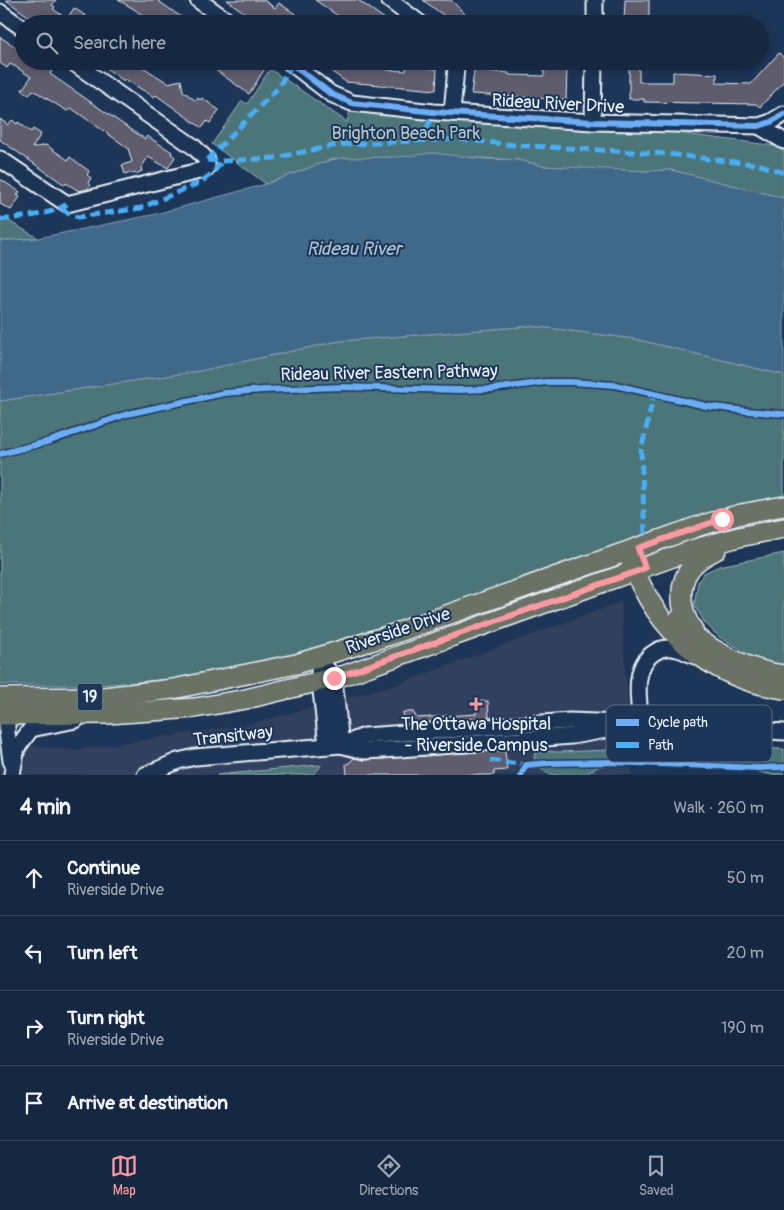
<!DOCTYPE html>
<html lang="en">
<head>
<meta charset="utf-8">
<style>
  :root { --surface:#162841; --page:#1f3048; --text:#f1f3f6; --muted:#9ea6b1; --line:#35445a; --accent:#ff9aa2 }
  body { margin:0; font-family:Pangolin,sans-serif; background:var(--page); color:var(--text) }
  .stop { position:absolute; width:15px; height:15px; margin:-11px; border:4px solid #ff9aa2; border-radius:50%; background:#fff }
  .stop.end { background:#ff9aa2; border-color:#fff; box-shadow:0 1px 5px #0008 }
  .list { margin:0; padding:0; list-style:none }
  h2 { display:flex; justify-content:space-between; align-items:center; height:65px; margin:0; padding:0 20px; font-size:21px }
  h2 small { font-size:16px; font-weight:400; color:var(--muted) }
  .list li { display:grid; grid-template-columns:32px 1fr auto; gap:15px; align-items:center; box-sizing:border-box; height:75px; padding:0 20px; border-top:1px solid var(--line) }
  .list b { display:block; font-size:19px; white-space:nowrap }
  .list p { margin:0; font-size:16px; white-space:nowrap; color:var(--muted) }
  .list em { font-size:16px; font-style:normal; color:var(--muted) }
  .icon { flex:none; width:28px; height:28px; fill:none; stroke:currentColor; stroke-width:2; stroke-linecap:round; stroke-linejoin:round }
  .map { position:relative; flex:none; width:784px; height:775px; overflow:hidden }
  .search { position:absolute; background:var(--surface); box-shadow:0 2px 8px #0003; left:15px; right:15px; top:15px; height:55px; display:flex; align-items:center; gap:12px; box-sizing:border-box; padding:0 18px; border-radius:28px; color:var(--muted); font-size:19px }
  .sheet { height:365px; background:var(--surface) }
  nav { display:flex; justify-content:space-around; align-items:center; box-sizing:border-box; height:70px; border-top:1px solid var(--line); background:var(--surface); font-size:14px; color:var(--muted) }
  nav a { display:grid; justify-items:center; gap:2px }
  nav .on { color:var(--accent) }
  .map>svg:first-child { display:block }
  .built { fill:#31405e }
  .green { fill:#4c7478; stroke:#9ab2b8 }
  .water { fill:#416889; stroke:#849fb5 }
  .building { fill:#5f5b6d; stroke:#e8f1f8 }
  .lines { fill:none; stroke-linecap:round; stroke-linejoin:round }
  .minor-casing { stroke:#e8f1f8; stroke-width:19 }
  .major-casing { stroke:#e8f1f8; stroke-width:22 }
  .minor { stroke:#1d3557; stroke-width:15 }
  .major { stroke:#6b7165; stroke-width:19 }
  .quiet { stroke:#49aef6; stroke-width:5; stroke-dasharray:10 5; stroke-linecap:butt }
  .cycleway-casing { stroke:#1d3557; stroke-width:9 }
  .cycleway { stroke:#6dadf4; stroke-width:6 }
  .route { stroke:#ff9aa2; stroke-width:6 }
  .poi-dot { fill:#ff9aa2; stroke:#1d3557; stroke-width:2 }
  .labels { text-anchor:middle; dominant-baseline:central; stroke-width:4; stroke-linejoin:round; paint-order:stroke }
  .shield { fill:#1d3557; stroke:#abb9c8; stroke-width:1 }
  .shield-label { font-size:16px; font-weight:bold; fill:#e8f1f8 }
  .street-label { font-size:18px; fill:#e8f1f8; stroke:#1d3557 }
  .park-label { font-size:18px; fill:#b1c5cb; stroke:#1d3557 }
  .poi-label { font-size:18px; fill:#e8f1f8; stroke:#1d3557 }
  .water-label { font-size:19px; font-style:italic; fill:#aec1d1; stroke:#1d3557 }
  .key { fill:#1d3557; stroke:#5a6d87; stroke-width:1 }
  .key-label { font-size:14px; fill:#e8f1f8 }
</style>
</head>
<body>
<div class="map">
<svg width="784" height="775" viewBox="0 0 784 775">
  <rect width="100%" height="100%" fill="#1d3557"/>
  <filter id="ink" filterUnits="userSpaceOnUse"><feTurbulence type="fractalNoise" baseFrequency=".02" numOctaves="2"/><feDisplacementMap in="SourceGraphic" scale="10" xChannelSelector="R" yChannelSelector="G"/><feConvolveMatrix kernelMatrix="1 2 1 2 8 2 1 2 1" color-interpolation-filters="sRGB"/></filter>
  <g filter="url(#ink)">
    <!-- built -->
    <path class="built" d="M621,602L632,775H0V743L76,750L251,724L398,684Z"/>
    <!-- green -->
    <g class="green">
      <path d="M270,69L347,122L352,103L593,122L784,147V198L671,170L646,171L594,169L543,166L518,160L458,157L342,158L330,160L266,184L212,144L242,101L247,104Z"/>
      <path d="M0,216L38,238L0,241Z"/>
      <path d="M532,326L635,339L784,375V498L765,500L650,533L316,651L184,678L98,685H0V401L199,371L339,341Z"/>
      <path d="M784,553V668L758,660L718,636L705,623L694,605L698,582L704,573L719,566Z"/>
      <path d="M715,746L720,748L784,749V775H774L747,770L621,763L597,767L585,775H550L539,767L534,758L535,753L546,751L557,752Z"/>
      <path d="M318,765L321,766L313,775H217Z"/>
    </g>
    <!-- water -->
    <path class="water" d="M433,153L483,159L518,160L543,166L646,171L671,170L784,198V375L635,339L532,326L339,341L199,371L0,401V241L38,238L152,215L266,184L330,160L342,158L399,157Z"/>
    <!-- building -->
    <g class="building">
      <path d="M6,0H56L52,5L55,7L53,9L67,19L74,8L86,16L81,24H39Z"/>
      <path d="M118,0H157L191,24H154L134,9Z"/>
      <path d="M227,0H264L275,8L279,3L310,24H260Z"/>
      <path d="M315,0H358L392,24H353L343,17L341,18Z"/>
      <path d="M423,0H451L475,24H452L443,15Z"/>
      <path d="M625,0H649V24H624Z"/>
      <path d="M0,37L24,52V61H33L43,68L45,66L52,71L50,74L124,125L145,139L147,136L172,152L171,154L175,157L168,168L148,157L141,168L142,171L136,174V173L132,174L131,172L125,174L122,165L132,162L128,148L71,108L67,111L33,90L29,95L22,90L31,77L16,67L10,64L7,68L0,63Z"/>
      <path d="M779,53L784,58V81L760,107L756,104L644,102V99H629V61H639V82H673V72L717,74V83L751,84Z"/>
      <path d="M96,61H141L138,64L168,83L181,80L183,91L196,101L198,98L200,100L202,98L219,110L210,123L207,121L202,128L156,95L154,97L125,79L124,81Z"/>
      <path d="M203,61H256L266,67L249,94Z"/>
      <path d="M317,61L368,63V65L384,67V69L388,70L406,71L407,61H417V67L437,69L436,90L346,82Z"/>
      <path d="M544,61H563L562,68H567L566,100L471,94L475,64L487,65V71L509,73V75L544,76Z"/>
      <path d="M0,119L8,125L12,120L17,124L18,122L31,132L33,129L41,134L32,148L46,145L68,160L70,157L89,171L87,175L91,178L88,183L91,185L88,189L79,191L66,183L65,185L0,140Z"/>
      <path d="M0,179L20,192L17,195L20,197L11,210L0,204Z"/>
      <path d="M488,701L489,718L404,724L403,712H413L417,718L476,714V702Z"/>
      <path d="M492,751H505L507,770L494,771V775H347L346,764L349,763L354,758L365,760Z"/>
    </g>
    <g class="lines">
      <defs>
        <g id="minor">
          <path d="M198,0L232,24"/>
          <path d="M389,0L421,24"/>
          <path d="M0,12L24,29"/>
          <path d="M595,24V0"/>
          <path d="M288,61L331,94L352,103L434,112L593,122L759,126L771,122L784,114"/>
          <path d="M452,61L456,68L452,113"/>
          <path d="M593,122L594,61"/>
          <path d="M759,126L784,141"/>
          <path d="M0,159L67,204L199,171L207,168V160L194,147L71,61"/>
          <path d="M318,658L334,678L341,745"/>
          <path d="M319,672L327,746"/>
          <path d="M7,705V732L11,761"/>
          <path d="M641,724C639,702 631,666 655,652C661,648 670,647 677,649C683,650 689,654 695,656"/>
          <path d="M341,745L365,736L570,721L699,726L784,732"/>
          <path d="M12,774L17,748L31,729L76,720"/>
          <path d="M145,775L178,761L195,757L341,745L364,751L399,749L572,736L641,724"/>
        </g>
        <g id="major">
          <path d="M631,561C656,631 710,679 784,689"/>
          <path d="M678,620C702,648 748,671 784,675"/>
          <path d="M693,630C678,609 676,577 699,560C704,556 710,553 716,550"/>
          <path d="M0,698L103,697L173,689L296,664L390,635L699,526L741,514L784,506"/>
          <path d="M0,715L108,714L195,708L246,699L345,675L695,549L739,537L784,528"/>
        </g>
      </defs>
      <!-- minor casing -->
      <use href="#minor" class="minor-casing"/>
      <!-- major casing -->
      <use href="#major" class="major-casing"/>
      <!-- minor -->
      <use href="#minor" class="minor"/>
      <!-- major -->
      <use href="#major" class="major"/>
      <!-- quiet -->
      <g class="quiet">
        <path d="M417,141L426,130L434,112"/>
        <path d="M207,160L222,161L274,158L337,145L458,139L515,145L667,154L761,165L784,173"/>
        <path d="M207,160L278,88L292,64"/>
        <path d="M62,208L69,214L78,217L141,208L150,204L201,182L214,172L222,161"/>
        <path d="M0,220C19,217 53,215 67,204"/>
        <path d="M645,534L641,451L654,394"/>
        <path d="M490,760L526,765"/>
      </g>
      <defs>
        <g id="cycleway">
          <path d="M288,61L331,94L352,103L434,112L593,122L759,126L771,122L784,114"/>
          <path d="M0,454L50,441L127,414L224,393L263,390L342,387L458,390L492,389L546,382H571L615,385L706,406L747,411L784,414"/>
          <path d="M521,775L526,765L549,763L611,762L760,768L784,767"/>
        </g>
      </defs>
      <!-- cycleway casing -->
      <use href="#cycleway" class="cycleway-casing"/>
      <!-- cycleway -->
      <use href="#cycleway" class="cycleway"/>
    </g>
  </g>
  <g class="lines" filter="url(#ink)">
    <!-- route -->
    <path class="route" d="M334,678L635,572L645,568L638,548L722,519"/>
  </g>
  <!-- markers -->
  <path class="poi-dot" d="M473.5 696.5h5v5h5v5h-5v5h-5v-5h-5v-5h5z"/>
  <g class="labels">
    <!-- shield labels -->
    <rect class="shield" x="77.5" y="683.5" width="25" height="27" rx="4"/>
    <g class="shield-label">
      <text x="90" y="697">19</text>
    </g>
    <!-- street labels -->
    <g class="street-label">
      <text transform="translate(558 104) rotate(3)">Rideau River Drive</text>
      <text transform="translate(389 373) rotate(-1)">Rideau River Eastern Pathway</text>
      <text transform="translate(398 631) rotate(-19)">Riverside Drive</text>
      <text transform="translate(233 736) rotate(-6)">Transitway</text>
    </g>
    <!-- park labels -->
    <g class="park-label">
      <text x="406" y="133">Brighton Beach Park</text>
    </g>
    <!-- poi labels -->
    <g class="poi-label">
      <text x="476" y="724">The Ottawa Hospital<tspan x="476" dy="21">- Riverside Campus</tspan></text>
    </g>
    <!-- water labels -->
    <g class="water-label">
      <text x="354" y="249">Rideau River</text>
    </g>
  </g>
  <!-- legend -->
  <rect x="606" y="705" width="166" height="57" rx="8" class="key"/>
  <rect x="616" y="719" width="23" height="7" fill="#6dadf4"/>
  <rect x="616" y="742" width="23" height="6" fill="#49aef6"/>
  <g class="key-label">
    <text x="648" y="727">Cycle path</text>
    <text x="648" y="750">Path</text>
  </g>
</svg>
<div class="stop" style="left:722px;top:519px"></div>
<div class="stop end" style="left:334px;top:678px"></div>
<div class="search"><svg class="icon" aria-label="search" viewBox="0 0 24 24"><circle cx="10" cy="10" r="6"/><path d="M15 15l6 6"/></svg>Search here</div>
</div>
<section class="sheet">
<h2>4 min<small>Walk · 260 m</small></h2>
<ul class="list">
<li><svg class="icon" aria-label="ahead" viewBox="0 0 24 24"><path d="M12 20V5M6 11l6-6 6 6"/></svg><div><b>Continue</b><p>Riverside Drive</p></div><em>50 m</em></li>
<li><svg class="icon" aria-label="left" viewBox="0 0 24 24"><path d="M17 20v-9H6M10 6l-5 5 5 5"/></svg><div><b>Turn left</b></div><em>20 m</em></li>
<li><svg class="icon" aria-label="right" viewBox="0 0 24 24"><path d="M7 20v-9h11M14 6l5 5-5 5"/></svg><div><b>Turn right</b><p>Riverside Drive</p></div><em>190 m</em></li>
<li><svg class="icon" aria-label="arrive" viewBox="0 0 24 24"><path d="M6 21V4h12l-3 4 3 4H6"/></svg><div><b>Arrive at destination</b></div></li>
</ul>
</section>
<nav>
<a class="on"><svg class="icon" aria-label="map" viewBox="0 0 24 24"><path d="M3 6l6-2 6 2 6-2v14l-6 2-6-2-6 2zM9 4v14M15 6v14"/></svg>Map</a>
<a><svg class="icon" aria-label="directions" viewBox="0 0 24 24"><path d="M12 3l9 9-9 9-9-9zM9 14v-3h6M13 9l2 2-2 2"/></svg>Directions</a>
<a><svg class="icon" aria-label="saved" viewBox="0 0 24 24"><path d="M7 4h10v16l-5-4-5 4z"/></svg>Saved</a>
</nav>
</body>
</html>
